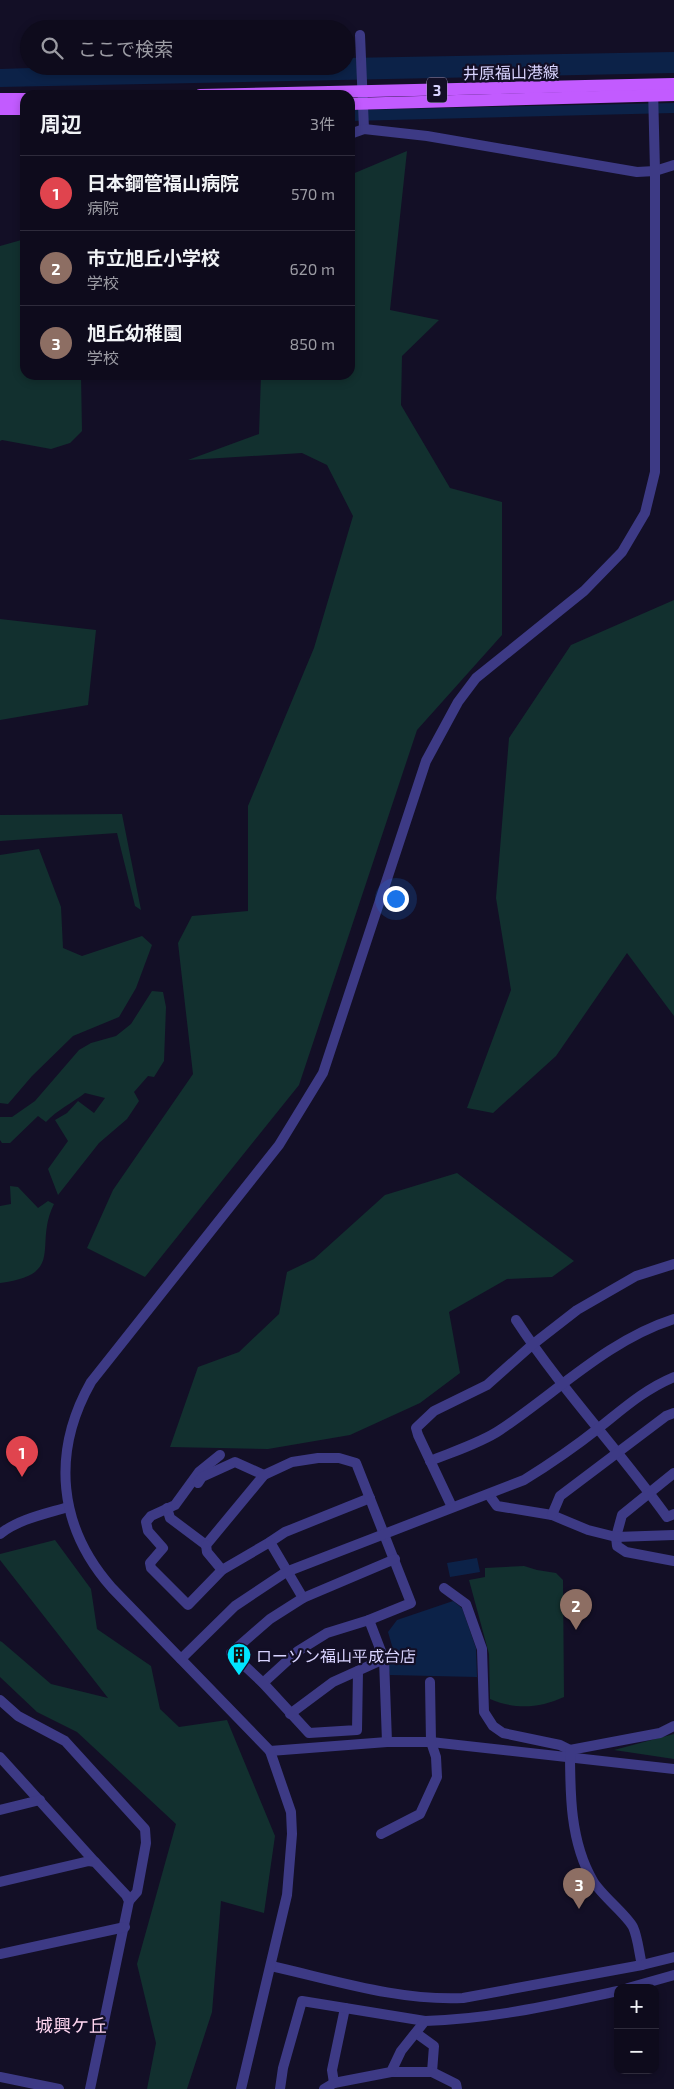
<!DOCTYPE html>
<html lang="ja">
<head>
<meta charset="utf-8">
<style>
  :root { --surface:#0e0b1c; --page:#1c1929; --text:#f1f3f6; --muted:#9b9ba3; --line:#2e2b3b; --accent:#2563eb }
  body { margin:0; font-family:"Exo 2","Noto Sans JP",sans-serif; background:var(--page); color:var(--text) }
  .controls { position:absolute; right:15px; bottom:15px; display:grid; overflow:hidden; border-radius:10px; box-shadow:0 2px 8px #0003 }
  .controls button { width:45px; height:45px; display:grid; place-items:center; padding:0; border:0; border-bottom:1px solid var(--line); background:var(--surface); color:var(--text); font:25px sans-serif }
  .you { position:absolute; left:395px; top:898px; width:18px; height:18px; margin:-12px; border:4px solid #fff; border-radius:50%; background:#1a73e8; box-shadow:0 0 0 8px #1a73e833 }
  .badge { display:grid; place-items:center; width:32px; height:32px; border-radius:50%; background:var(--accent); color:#fff; font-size:16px; font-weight:700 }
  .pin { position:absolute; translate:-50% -41px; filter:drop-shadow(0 1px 2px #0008) }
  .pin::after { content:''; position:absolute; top:26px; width:18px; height:15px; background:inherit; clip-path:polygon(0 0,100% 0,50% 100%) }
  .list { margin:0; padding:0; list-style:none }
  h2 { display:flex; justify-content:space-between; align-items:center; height:65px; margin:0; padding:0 20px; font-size:21px }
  h2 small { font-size:16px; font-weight:400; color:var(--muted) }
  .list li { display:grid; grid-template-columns:32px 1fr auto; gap:15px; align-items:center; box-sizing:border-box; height:75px; padding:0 20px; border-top:1px solid var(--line) }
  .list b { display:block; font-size:19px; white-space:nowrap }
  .list p { margin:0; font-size:16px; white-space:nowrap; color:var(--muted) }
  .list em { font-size:16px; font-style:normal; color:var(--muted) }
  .icon { flex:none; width:28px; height:28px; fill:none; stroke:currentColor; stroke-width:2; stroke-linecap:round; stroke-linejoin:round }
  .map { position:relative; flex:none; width:674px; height:2089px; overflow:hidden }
  .search { position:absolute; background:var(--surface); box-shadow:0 2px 8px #0003; left:20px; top:20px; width:335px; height:55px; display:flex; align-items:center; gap:12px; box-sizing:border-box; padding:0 18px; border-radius:28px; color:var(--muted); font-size:19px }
  .panel { position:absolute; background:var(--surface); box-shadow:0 2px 8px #0003; left:20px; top:90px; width:335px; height:290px; border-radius:15px }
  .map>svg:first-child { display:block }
  .green { fill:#12302f }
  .water { fill:#0c2248 }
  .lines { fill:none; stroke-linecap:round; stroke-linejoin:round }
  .minor { stroke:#3d3a85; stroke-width:10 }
  .major { stroke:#c25bff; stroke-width:12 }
  .labels { text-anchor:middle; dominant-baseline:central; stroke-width:4.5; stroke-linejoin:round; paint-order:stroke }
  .shield { fill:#130f26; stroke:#9e99be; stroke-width:1 }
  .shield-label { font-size:15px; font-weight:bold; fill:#d9d4ff }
  .street-label { font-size:16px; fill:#d9d4ff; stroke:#130f26 }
  .poi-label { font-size:16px; fill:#d9d4ff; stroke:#130f26; text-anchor:start }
  .neighbourhood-label { font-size:18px; fill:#ffd6f0; stroke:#130f26 }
</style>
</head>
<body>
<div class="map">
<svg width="674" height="2089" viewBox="0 0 674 2089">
  <rect width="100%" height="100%" fill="#130f26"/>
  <!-- green -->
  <g class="green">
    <path d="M407,151L390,310L439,320L402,356L401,405L450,488L502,502V635L417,730L299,1085L145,1277L87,1248L113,1190L193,1074L178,943L192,916L248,911V806L314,648L353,516L327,465L302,453L188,460L259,434L261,375H350V175Z"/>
    <path d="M25,239V375H81L82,431L70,443L51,449L2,440L0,441V246Z"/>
    <path d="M674,600V1016L627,953L556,1056L493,1113L467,1108L511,990L496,898L509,738L571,645Z"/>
    <path d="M0,619L96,630L88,705L0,720Z"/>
    <path d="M122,814L141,910L135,906L117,833L0,841V815Z"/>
    <path d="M39,849L61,907L63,948L82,956L142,936L152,945L136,988L119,1017L73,1036L32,1076L8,1104L0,1103V855Z"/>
    <path d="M152,991L163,992L166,1007L164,1061L154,1077L148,1076L134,1092L139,1101L127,1119L99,1143L58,1195L48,1169L68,1141L55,1120L67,1113L78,1101L94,1113L105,1098L85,1093C72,1103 57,1110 46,1122L38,1116L10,1143H2L0,1140V1117H12L35,1101L79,1050L91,1043L116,1036L131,1024Z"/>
    <path d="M457,1173L574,1261L552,1277L507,1279L449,1312L460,1373L420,1403L350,1435L268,1449L170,1447L198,1367L239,1352L279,1314L287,1272L314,1259L385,1195Z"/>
    <path d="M10,1186L18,1187L38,1208L48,1201L54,1204C33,1246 67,1274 0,1283V1206L11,1204Z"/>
    <path d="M55,1540L91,1589L97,1629L151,1666L160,1709L179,1727L227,1720L275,1836L264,1913L221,1901L212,2012L187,2089H147L156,2043L137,1964L176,1824L77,1732L37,1712L0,1677V1641L2,1642L51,1684L108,1698L0,1560V1554Z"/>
    <path d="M524,1566L537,1570L556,1573L563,1580L564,1697C540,1708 515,1710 490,1699L489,1654L469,1580L485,1577V1568Z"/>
    <path d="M674,1734V1759L614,1750Z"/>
  </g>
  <!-- water -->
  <g class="water">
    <path d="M674,52V73L0,87V69L93,66H346V58Z"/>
    <path d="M674,103V113L350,121V110Z"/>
    <path d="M477,1558L480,1572L450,1577L447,1563Z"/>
    <path d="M453,1601L462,1608L476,1648L477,1677L390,1675L387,1662L395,1656L388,1632L397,1620Z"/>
  </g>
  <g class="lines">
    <!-- minor -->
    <g class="minor">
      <path d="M360,35L364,129"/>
      <path d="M350,134L364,129L427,136L637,172L655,171L674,165"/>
      <path d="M516,1320C561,1389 619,1450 667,1517L674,1514"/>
      <path d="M220,1455L199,1472L175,1505L151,1516L146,1522L148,1531L163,1548L150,1563L151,1568L188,1605L222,1570L270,1542L285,1532L370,1498"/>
      <path d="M430,1461C452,1452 481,1443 500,1430C557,1392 608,1340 674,1319"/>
      <path d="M674,1473L622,1515L616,1537L617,1546L626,1552L674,1561"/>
      <path d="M198,1483L202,1477L235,1462L264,1475"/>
      <path d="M489,1495L497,1506L552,1515L588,1530L616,1537L674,1535"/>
      <path d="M452,1507L418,1435L416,1428L434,1411L487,1385L532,1345L577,1310L636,1276L674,1264"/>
      <path d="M167,1508L170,1518L206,1545L264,1475L292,1462L318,1458H339L356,1463L411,1603L369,1620L327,1633L298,1651L263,1683"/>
      <path d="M552,1515L560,1496L666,1416L674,1413"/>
      <path d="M0,1534C19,1519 45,1514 68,1507"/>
      <path d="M270,1542L303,1598"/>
      <path d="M206,1545L207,1552L222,1570"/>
      <path d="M444,1588L466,1604L482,1649L484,1712L493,1726L503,1733L560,1745L570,1750"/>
      <path d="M369,1620L384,1659L387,1742"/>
      <path d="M181,1659L235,1606L286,1572L524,1480C550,1464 576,1446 600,1427C624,1408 645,1389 674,1377"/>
      <path d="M358,1671L357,1730L309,1733L263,1683L231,1653L270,1619L303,1598L395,1559"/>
      <path d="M0,1700L18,1716L65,1741L145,1829L146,1843L137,1892L129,1901"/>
      <path d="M290,1714L333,1682L384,1659"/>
      <path d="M270,1751L387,1742H431L674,1769"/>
      <path d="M0,1757L95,1862"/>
      <path d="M0,1810L40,1800"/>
      <path d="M381,1834L420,1814L437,1777L436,1757L431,1742L430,1682"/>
      <path d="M0,1882L89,1861L95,1862L126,1895L129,1901L90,2089"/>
      <path d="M0,1954L125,1927"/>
      <path d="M642,1965C639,1953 638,1938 633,1927C626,1914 602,1896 593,1881C570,1842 570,1793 570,1750L660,1733L674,1726"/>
      <path d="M271,1966C334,1980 398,2001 463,1998L642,1965L674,1957"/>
      <path d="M628,1988L674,1975"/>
      <path d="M416,2033L434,2046L432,2072"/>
      <path d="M391,2072H432L456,2084L457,2089"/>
      <path d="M0,2077L59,2089"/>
      <path d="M334,2083L332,2070L345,2008"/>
      <path d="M241,2089L287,1895L292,1834L291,1812L270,1751L112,1588C58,1527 51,1453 91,1382L279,1145L323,1073L426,761L458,702L476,678L584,591L622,552L645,513L655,472V171L653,88"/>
      <path d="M280,2089L283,2068L302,2001L425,2021"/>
      <path d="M324,2089L334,2083L391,2072L401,2051L425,2021C491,2019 553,2005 618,1991"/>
    </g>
    <!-- major -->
    <g class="major">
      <path d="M200,95L674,84"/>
      <path d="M0,99H25"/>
      <path d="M350,104L674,95"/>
      <path d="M0,109H25"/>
    </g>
  </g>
  <!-- icons -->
  <defs>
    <symbol id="building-pin" viewBox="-11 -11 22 30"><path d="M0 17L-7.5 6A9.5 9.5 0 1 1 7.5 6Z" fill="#00e5ff" stroke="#130f26"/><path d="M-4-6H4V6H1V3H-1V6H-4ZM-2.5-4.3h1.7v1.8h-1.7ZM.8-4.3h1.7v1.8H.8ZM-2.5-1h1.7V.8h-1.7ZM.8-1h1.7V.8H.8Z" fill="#111"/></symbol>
  </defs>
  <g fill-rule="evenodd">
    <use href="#building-pin" x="225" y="1641" width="28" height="38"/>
  </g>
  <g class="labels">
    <!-- shield labels -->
    <rect class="shield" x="427" y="77.5" width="20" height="25" rx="4"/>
    <g class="shield-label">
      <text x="437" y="90">3</text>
    </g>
    <!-- street labels -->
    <g class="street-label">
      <text transform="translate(511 72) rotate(-1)">井原福山港線</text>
    </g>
    <!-- poi labels -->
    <g class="poi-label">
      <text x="256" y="1655">ローソン福山平成台店</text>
    </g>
    <!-- neighbourhood labels -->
    <g class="neighbourhood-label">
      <text x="71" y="2025">城興ケ丘</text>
    </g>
  </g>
</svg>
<div class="controls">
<button>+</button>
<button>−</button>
</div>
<div class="you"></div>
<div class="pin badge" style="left:22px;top:1477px;background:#e0444e">1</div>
<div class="pin badge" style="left:576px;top:1630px;background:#8d6e63">2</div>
<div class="pin badge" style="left:579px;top:1909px;background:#8d6e63">3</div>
<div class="search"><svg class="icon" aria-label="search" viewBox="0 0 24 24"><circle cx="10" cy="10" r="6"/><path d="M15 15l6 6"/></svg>ここで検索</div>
<section class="panel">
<h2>周辺<small>3件</small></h2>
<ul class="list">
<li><span class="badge" style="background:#e0444e">1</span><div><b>日本鋼管福山病院</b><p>病院</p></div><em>570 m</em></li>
<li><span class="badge" style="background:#8d6e63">2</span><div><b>市立旭丘小学校</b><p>学校</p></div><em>620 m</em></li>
<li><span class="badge" style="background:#8d6e63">3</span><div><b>旭丘幼稚園</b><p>学校</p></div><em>850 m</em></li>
</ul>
</section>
</div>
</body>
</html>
